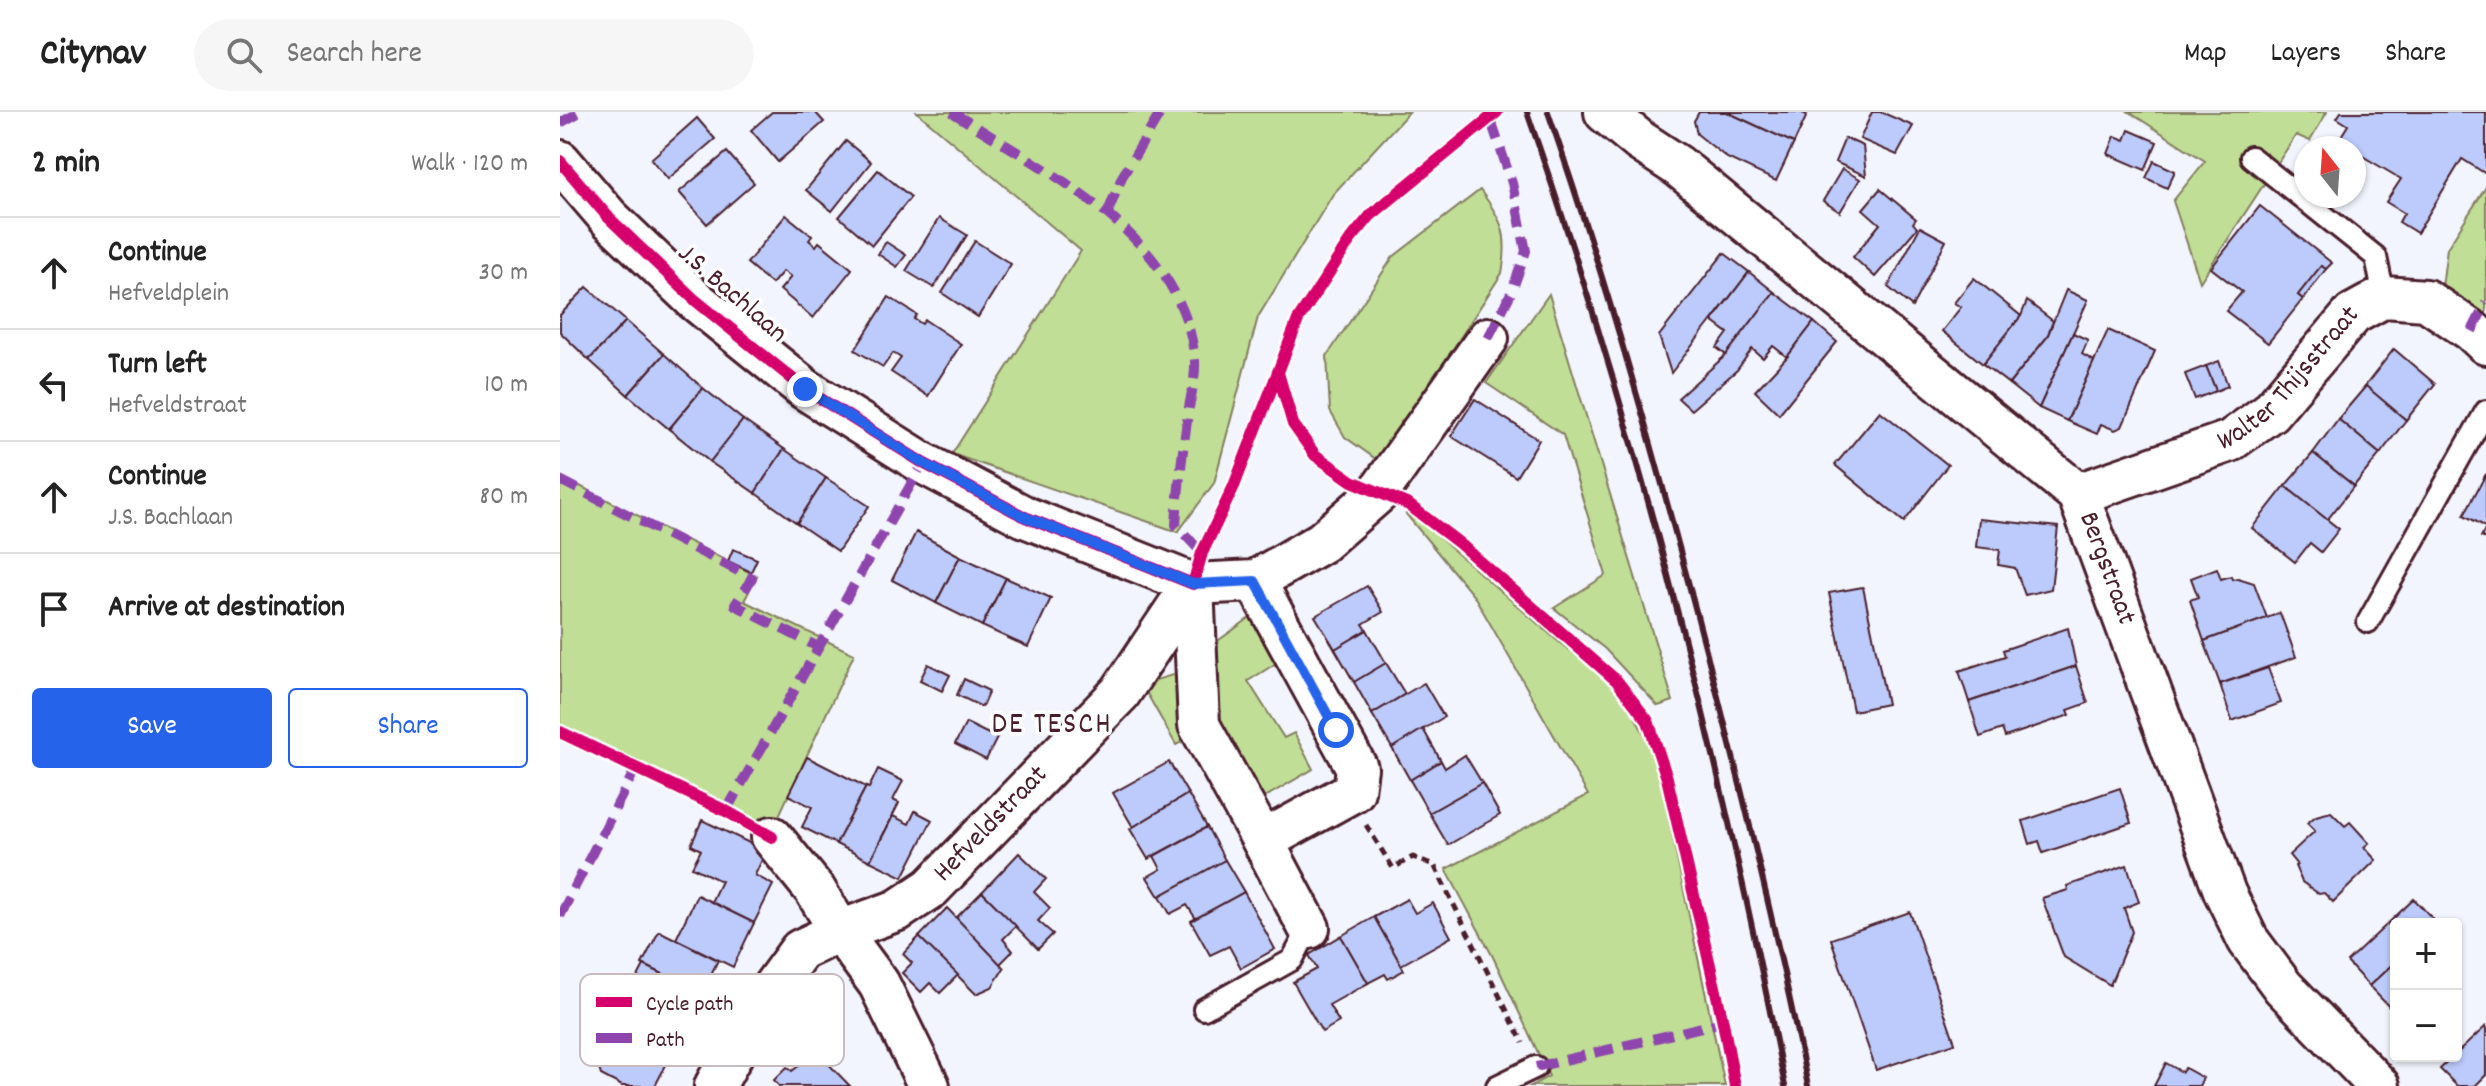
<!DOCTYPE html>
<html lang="en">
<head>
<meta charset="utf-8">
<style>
  :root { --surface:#fff; --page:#f6f6f6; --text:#222; --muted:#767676; --line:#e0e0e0; --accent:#2563eb }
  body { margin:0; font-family:Dekko,sans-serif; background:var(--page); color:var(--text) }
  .controls { position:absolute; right:24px; bottom:24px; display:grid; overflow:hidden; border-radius:8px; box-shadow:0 2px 6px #0004 }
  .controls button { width:72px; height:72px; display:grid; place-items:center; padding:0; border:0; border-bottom:2px solid var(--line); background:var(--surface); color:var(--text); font:40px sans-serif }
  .compass { position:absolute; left:1734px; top:24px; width:72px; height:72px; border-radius:50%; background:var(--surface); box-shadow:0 2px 6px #0004; rotate:343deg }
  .stop { position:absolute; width:24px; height:24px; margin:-18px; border:6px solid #2563eb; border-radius:50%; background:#fff }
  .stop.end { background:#2563eb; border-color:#fff; box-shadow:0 2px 8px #0008 }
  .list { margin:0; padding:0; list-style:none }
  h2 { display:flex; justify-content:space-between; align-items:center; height:104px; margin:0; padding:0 32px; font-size:34px }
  h2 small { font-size:26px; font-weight:400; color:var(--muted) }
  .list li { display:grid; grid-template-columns:52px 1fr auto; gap:24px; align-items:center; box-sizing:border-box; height:112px; padding:0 32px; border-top:2px solid var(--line) }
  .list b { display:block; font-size:30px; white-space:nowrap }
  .list p { margin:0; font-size:26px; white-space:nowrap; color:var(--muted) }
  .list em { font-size:26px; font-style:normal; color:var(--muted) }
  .actions { display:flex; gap:16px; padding:24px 32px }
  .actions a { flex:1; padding:18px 0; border:2px solid var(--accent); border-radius:8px; text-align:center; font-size:28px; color:var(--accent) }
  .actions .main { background:var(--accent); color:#fff }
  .icon { flex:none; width:44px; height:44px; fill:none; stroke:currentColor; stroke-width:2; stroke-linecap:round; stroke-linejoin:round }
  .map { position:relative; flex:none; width:1926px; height:974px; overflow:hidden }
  header { display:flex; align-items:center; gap:48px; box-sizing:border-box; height:112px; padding:0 40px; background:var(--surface); border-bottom:2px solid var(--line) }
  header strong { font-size:38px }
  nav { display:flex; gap:44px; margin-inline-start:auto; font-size:28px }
  .search { width:560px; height:72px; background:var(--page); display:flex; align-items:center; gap:20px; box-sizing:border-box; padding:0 28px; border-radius:44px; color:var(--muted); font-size:30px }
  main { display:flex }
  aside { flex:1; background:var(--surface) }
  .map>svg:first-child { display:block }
  .green { fill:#c0de96; stroke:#857e60; stroke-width:2 }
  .building { fill:#bccbfb; stroke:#4a1f2b; stroke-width:2 }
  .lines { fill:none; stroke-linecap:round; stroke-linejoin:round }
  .lane-casing { stroke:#4a1f2b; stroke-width:26 }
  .street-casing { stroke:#4a1f2b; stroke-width:46 }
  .path { stroke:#4a1f2b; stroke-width:5; stroke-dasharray:8 6; stroke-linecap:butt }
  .lane { stroke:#fff; stroke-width:20 }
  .street { stroke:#fff; stroke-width:40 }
  .rail { stroke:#4a1f2b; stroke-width:6 }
  .quiet { stroke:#8e44ad; stroke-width:10; stroke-dasharray:20 10; stroke-linecap:butt }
  .cycleway-casing { stroke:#fff; stroke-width:17 }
  .cycleway { stroke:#d6006c; stroke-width:12 }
  .route { stroke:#2563eb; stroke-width:10 }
  .labels { text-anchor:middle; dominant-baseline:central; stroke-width:7; stroke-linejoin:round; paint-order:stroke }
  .street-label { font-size:28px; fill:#4a1f2b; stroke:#fff }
  .neighbourhood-label { font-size:30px; letter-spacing:2px; fill:#4a1f2b; stroke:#fff }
  .key { fill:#fff; stroke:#c9bcbf; stroke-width:2 }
  .key-label { font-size:22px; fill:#4a1f2b }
</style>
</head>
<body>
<header>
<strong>Citynav</strong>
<div class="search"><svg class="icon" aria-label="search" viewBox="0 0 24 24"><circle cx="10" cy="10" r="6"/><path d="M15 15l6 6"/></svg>Search here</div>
<nav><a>Map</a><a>Layers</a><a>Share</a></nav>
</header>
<main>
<aside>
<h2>2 min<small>Walk · 120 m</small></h2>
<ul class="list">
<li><svg class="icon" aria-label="ahead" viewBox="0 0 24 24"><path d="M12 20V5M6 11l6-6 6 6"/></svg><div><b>Continue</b><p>Hefveldplein</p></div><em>30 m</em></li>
<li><svg class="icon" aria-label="left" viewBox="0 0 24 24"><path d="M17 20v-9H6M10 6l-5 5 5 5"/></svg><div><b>Turn left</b><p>Hefveldstraat</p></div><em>10 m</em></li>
<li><svg class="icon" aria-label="ahead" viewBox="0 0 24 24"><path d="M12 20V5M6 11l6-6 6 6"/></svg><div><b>Continue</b><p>J.S. Bachlaan</p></div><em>80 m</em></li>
<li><svg class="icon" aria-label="arrive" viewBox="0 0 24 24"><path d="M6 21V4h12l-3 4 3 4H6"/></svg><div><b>Arrive at destination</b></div></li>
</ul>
<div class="actions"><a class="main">Save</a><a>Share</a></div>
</aside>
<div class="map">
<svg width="1926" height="974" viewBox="0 0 1926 974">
  <rect width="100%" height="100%" fill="#f2f5fe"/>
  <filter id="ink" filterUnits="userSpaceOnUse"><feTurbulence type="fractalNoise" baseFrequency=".0125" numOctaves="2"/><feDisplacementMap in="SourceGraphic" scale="16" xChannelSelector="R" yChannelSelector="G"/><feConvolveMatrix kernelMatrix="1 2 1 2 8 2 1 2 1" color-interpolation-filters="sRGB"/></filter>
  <g filter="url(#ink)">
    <!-- green -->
    <g class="green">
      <path d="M357,0H849L773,82L698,205L654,371L618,420L392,342L521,139Z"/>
      <path d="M1569,0H1767L1750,29L1736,23L1640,170L1613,89L1645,49Z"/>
      <path d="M1926,75V207L1882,175L1887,136Z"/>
      <path d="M920,78C943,109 949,123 942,161L820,350L785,325L770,299L767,244L833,145Z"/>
      <path d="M989,182L1113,589L1098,594L1045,537L994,496L1046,463L1003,323L926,271Z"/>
      <path d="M0,364L197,464L184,489L294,542L210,723L0,628Z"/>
      <path d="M850,400L999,530L1045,566L1074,603L1095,642L1165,974H971L989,964L933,845L886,757L1028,683L916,487L846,402Z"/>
      <path d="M698,500L726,545L688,569L724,626L734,621L753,657L700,688L654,603L648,536Z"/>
      <path d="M616,562L618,583L630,626L616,633L585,578L592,569Z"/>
    </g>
    <!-- building -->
    <g class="building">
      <path d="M212,0H255L264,10L218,50L191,18Z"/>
      <path d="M1139,0H1167L1234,31L1216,69L1167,46L1137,22L1134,9Z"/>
      <path d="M1167,0H1240L1247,3L1234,31Z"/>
      <path d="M1312,0H1321L1353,14L1337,43L1300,27Z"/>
      <path d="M1781,0H1926V62L1902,47L1857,121L1839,110L1844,101L1826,90L1841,67L1794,39V36L1778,29L1788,13L1777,6Z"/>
      <path d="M137,6L155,27L108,67L91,47Z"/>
      <path d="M1569,18L1597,30L1585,58L1548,42L1555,24L1565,28Z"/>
      <path d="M1285,26L1303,34L1306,64L1275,50Z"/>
      <path d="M286,29L311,50L272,99L246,78Z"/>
      <path d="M167,40L194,71L147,112L119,80Z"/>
      <path d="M1594,49L1615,59L1607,76L1586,66Z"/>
      <path d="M1282,57L1300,67L1280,100L1263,89Z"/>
      <path d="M318,58L351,85L312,133L279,105Z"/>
      <path d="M1320,77L1356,107L1353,111L1357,116L1315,165L1293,145L1320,112L1303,97Z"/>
      <path d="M1700,94L1772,151L1766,157L1761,154L1738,183L1743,187L1708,231L1666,199L1682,180L1651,156Z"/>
      <path d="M226,103L252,124L249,128L256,134L259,130L292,157L253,206L220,178L231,165L223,159L212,172L187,151Z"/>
      <path d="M379,106L407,123L374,176L346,159Z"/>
      <path d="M1360,115L1386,129L1352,195L1328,175Z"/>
      <path d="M415,129L451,152L418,205L382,181Z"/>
      <path d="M326,130L346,143L337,155L318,142Z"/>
      <path d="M1164,141L1189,160L1111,261L1099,224Z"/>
      <path d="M1761,154L1766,157L1743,187L1738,183Z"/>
      <path d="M1189,160L1214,180L1166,243L1157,236L1168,221L1152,209Z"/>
      <path d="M1414,166L1461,204L1423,252L1382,219L1401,195L1394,191Z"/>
      <path d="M27,175L66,209L29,248L0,220V203Z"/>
      <path d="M1506,178L1528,188L1479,296L1449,272L1487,225Z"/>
      <path d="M1214,180L1254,210L1227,245L1213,234L1203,246L1192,237L1177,258L1131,298L1118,286L1166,243Z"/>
      <path d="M329,185L357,203L354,207L362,212L365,208L401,232L368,284L331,260L341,246L333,241L323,255L295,238Z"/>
      <path d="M1467,189L1493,209L1487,225L1449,272L1423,252L1461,204Z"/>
      <path d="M66,209L104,242L68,283L29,248Z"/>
      <path d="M1254,210L1277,230L1219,302L1195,279L1227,245Z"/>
      <path d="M1548,218L1595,239L1562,315L1555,318L1541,312L1537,322L1507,309Z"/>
      <path d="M1513,221L1528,228L1522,242L1534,249L1507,309L1479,296Z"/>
      <path d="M1834,237L1875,272L1846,308L1805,274Z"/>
      <path d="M104,242L143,276L109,317L68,283Z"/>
      <path d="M1659,249L1668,274L1656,279L1646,254Z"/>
      <path d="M1646,254L1656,279L1635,287L1625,262Z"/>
      <path d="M1806,274L1846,308L1820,342L1778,307Z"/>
      <path d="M143,276L183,308L150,350L109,317Z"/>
      <path d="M915,287L979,328L956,365L891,324Z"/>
      <path d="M1320,299L1388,353L1344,410L1275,353Z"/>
      <path d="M1778,307L1820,342L1794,374L1753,341Z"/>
      <path d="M183,308L224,337L195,381L150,350Z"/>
      <path d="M224,337L266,366L237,411L195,381Z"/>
      <path d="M1753,341L1794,374L1767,408L1725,374Z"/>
      <path d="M1926,362V427L1921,425L1926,415L1904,403Z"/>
      <path d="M266,366L309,394L278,439L237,411Z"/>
      <path d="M1725,374L1779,417L1761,440L1750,431L1735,450L1692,416Z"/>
      <path d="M1419,407L1498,415L1491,477L1465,483L1455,456L1438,453L1440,438L1416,435Z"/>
      <path d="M356,420L400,444L376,491L332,468Z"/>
      <path d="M173,437L197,447L191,460L168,449Z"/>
      <path d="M400,444L446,466L422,514L376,491Z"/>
      <path d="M1657,456L1661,467L1671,464L1672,467L1678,466L1694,471L1707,506L1644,529L1630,488L1638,485L1631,466Z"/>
      <path d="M446,466L491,486L468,535L422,514Z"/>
      <path d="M807,474L823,500L803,512L807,518L775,537L755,504Z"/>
      <path d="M1303,475L1327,592L1293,599L1269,481Z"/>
      <path d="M1720,501L1736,545L1660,572L1644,529Z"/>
      <path d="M1508,516L1516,554L1409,590L1399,559L1445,544L1443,538Z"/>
      <path d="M807,518L826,551L794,570L775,537Z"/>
      <path d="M826,551L845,582L812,602L794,570Z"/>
      <path d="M368,552L390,563L382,579L360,568Z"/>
      <path d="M1516,554L1528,591L1508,598L1510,603L1445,625L1442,617L1420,625L1409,590Z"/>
      <path d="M1708,556L1721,591L1672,609L1660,572Z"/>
      <path d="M404,567L429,579L422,595L397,583Z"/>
      <path d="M864,571L884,605L832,636L812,602Z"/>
      <path d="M406,611L437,626L426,648L395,632Z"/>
      <path d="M863,617L881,649L850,668L832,636Z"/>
      <path d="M905,643L922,671L869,701L850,668L881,649L885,656Z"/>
      <path d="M247,645L306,675L276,732L242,715L252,695L228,683Z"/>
      <path d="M609,650L628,682L573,715L553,681Z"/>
      <path d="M318,657L343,669L333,688L339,691L310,749L276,732L306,675L309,676Z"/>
      <path d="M922,671L940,703L888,733L869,701Z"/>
      <path d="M1560,676L1571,711L1483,741L1479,729L1470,732L1463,709Z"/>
      <path d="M628,682L647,715L588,747L570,717Z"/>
      <path d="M355,699L372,708L343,765L310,749L333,704L349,712Z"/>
      <path d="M1771,700L1785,714L1790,710L1809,731L1804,735L1816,748L1773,790L1764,781L1759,782L1742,770L1735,754L1737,753L1729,743L1755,719L1747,711L1756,704Z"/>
      <path d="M142,708L206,739L195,763L213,773L194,811L151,790L161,769L132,755L141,738L131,733Z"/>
      <path d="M647,715L665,748L600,784L598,783L587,765L601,757L594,744Z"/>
      <path d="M459,741L486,767L474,780L490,796L478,809L493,822L478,837L422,780Z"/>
      <path d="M665,748L684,780L636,807L627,793L610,802L600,784Z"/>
      <path d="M1567,753L1579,790L1564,796L1572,820L1550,873L1504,845L1482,786L1508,778L1507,774Z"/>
      <path d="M422,780L456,814L443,827L453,839L440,852L396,806Z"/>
      <path d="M684,780L715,837L681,856L669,834L650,843L631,809Z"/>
      <path d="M137,783L194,811L173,855L116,827Z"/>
      <path d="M847,787L855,801L873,791L891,825L841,853L814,805Z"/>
      <path d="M1854,787L1877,811L1836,812V849L1809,874L1787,850Z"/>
      <path d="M387,796L444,856L432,875L416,882L359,825Z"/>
      <path d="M1350,800L1395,931L1316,958L1271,827Z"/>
      <path d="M814,805L844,858L828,867L825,862L808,871L781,824Z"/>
      <path d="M99,819L158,848L142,881L82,852Z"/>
      <path d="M781,824L808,871L769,893L779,910L762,920L733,870L757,857L749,843Z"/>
      <path d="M359,825L398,863L380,881L370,871L361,880L342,861L352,851L343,842Z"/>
      <path d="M1836,849V902L1809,874Z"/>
      <path d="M84,853L142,881L125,915L67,886Z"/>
      <path d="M1926,914V963L1915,974H1897L1880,957Z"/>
      <path d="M36,919L106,953L95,974H62L41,963L34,941L28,939Z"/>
      <path d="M257,940L290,974H219L214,968L227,955L232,959Z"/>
      <path d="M1606,951L1622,960L1625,956L1643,966L1639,974H1594Z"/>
    </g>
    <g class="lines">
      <defs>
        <g id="lane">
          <path d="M1691,45L1816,145L1824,185"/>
          <path d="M1808,510L1926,299"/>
          <path d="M644,897L732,848L749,816"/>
          <path d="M937,974L976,955"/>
        </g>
        <g id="street">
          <path id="s1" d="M1045,0L1080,29L1118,54L1518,382L1665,781L1688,828L1723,875L1819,974"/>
          <path d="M0,49L49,106L135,188L245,277L363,351L465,405L633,472L695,469L762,430L818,381L928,226"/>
          <path id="s2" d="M1518,382L1670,329L1710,300L1793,202L1824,185L1866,188L1912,219L1926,232"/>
          <path d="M633,472L639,613L703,729L794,679L797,656L695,469"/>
          <path d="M212,725L255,778L280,819L319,872L369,974"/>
          <path d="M703,729L749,816"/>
          <path id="s3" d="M155,974L197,897L240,838L280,819L338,798L371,776L560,581L633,472"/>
        </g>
      </defs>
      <!-- lane casing -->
      <use href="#lane" class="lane-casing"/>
      <!-- street casing -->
      <use href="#street" class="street-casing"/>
      <!-- path -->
      <path class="path" d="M806,713L833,756L853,745L874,753L963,931"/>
      <!-- lane -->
      <use href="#lane" class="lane"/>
      <!-- street -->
      <use href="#street" class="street"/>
      <!-- rail -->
      <g class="rail">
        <path d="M967,0C1078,317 1160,645 1225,974"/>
        <path d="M988,0C1044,161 1091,327 1134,492C1176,652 1215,812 1248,974"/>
      </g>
      <!-- quiet -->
      <g class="quiet">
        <path d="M392,0C487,61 623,122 635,249C636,268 629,290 627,309C622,344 618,378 616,413L642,441"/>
        <path d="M0,11L20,0"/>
        <path d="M548,100L562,65L601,0"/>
        <path d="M1912,219L1926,191"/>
        <path d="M928,226L952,179L966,139L952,71L928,0"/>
        <path d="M0,368L192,466L175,493L260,536"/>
        <path d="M166,699L363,351"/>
        <path d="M0,804L76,656"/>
        <path d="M976,955L1163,910"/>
      </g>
      <defs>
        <g id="cycleway">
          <path d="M0,49L49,106L135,188L245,277L363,351L465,405L633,472L642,441L674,374L738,208L791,127L811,103L937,0"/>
          <path d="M718,261L733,312L755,343L792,369L849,393L899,431L1057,569L1088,609L1107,666L1163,910L1175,974"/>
          <path d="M0,620L166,699L212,725"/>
        </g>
      </defs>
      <!-- cycleway casing -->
      <use href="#cycleway" class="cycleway-casing"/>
      <!-- cycleway -->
      <use href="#cycleway" class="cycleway"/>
    </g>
  </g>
  <g class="lines" filter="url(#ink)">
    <!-- route -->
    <path class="route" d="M245,277L363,351L465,405L633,472L695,469L776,618"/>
  </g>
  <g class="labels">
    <!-- street labels -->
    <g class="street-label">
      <text transform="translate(171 183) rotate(41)">J.S. Bachlaan</text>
      <text stroke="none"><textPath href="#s2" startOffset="246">Walter Thijsstraat</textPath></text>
      <text stroke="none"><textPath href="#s1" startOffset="688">Bergstraat</textPath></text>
      <text stroke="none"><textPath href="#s3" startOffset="394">Hefveldstraat</textPath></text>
    </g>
    <!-- neighbourhood labels -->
    <g class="neighbourhood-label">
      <text x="492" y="614">DE TESCH</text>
    </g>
  </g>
  <!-- legend -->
  <rect x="20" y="862" width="264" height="92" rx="12" class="key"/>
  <rect x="36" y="885" width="36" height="10" fill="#d6006c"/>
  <rect x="36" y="921" width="36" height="10" fill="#8e44ad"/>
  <g class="key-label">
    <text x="86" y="898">Cycle path</text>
    <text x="86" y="934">Path</text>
  </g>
</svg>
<div class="controls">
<button>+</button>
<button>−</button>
</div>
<svg class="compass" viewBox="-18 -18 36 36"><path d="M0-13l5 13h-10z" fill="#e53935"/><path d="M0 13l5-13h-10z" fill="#767676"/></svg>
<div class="stop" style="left:776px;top:618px"></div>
<div class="stop end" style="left:245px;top:277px"></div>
</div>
</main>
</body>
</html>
